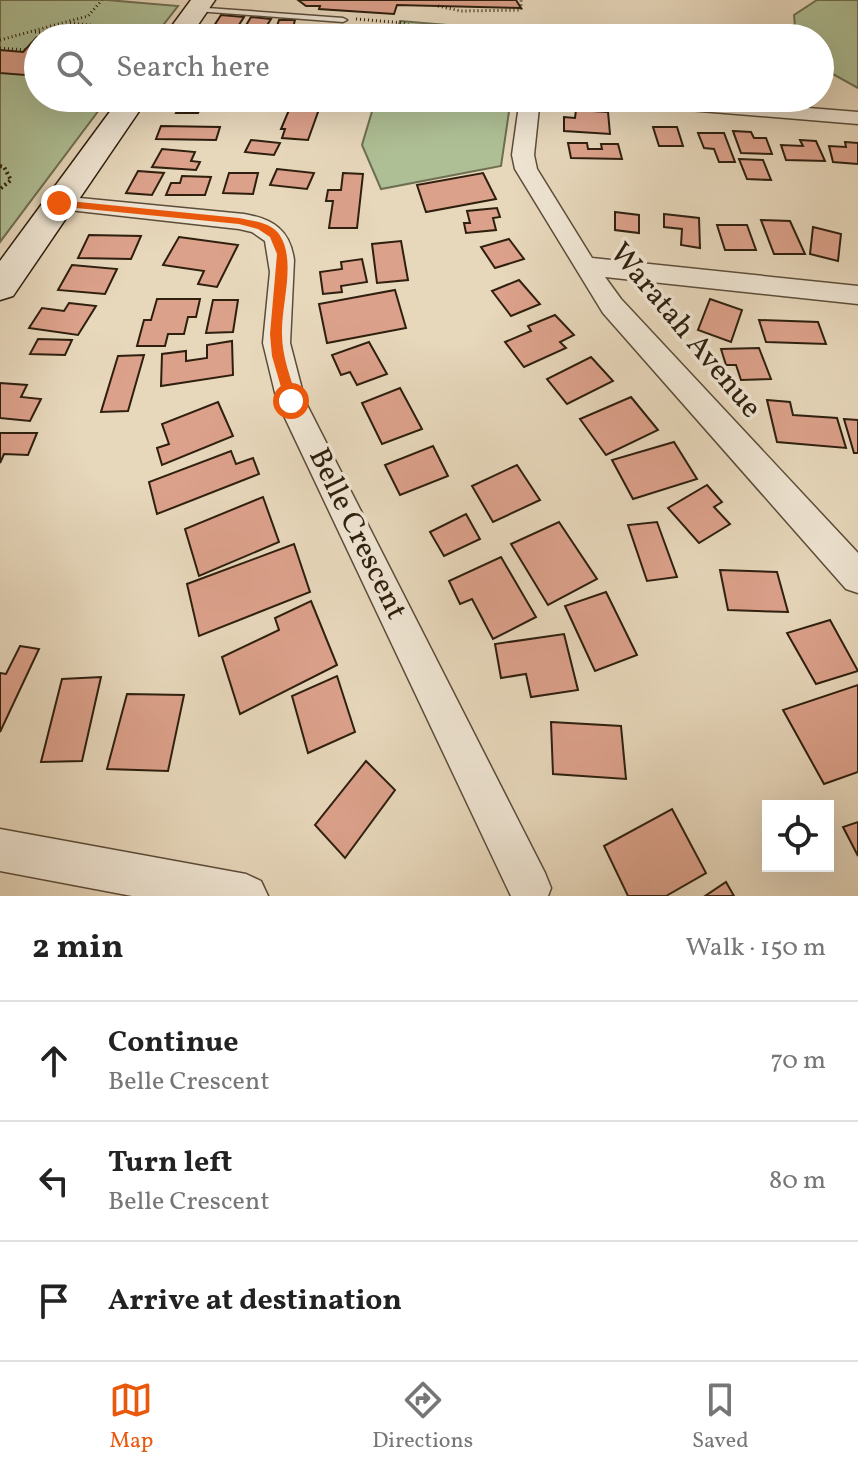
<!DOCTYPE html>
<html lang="en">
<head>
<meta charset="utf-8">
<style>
  :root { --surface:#fff; --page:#f2f2f2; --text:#222; --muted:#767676; --line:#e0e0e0; --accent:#ea580c }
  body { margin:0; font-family:Vollkorn,serif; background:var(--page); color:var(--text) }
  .controls { position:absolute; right:24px; bottom:24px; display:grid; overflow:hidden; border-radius:0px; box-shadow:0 8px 32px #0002 }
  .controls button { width:72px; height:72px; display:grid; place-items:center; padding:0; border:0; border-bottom:2px solid var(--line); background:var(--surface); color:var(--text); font:40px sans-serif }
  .stop { position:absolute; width:24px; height:24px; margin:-18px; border:6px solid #ea580c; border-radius:50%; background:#fff }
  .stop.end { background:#ea580c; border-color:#fff; box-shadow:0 2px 8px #0008 }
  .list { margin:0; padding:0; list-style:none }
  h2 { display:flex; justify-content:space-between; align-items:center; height:104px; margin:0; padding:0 32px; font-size:34px }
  h2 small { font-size:26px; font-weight:400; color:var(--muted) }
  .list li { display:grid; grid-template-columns:52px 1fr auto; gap:24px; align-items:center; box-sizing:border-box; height:120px; padding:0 32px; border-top:2px solid var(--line) }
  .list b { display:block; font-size:30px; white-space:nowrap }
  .list p { margin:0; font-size:26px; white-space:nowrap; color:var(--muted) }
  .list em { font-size:26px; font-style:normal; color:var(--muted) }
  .icon { flex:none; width:44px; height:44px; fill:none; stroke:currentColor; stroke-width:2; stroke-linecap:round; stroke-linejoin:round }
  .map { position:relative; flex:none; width:858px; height:896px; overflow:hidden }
  .search { position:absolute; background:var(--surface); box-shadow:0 8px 32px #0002; left:24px; right:24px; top:24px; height:88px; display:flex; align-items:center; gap:20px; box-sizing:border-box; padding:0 28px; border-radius:44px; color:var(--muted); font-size:30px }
  .sheet { height:464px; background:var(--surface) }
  nav { display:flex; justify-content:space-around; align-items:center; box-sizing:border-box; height:112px; border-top:2px solid var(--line); background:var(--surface); font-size:22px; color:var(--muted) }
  nav a { display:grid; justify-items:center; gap:4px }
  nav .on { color:var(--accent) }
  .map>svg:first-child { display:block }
  .green { fill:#afbf95; stroke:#6e6f52; stroke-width:2 }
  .building { fill:#dca18b; stroke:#2e1f0e; stroke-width:2 }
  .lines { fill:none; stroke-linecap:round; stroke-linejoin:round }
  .lane-casing { stroke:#5c4d39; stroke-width:3 }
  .street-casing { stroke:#5c4d39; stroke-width:3 }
  .secondary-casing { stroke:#2e1f0e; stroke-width:3 }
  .path-far1 { stroke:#2e1f0e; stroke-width:3; stroke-dasharray:1 3; stroke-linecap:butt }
  .path { stroke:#2e1f0e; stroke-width:4; stroke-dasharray:2 3; stroke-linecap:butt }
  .lane { fill:#efe5d3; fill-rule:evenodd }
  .street { fill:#efe5d3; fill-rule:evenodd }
  .secondary { fill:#efe5d3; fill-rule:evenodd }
  .route { fill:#ea580c }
  .labels { text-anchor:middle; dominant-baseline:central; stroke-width:7; stroke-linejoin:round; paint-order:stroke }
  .street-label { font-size:30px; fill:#2e1f0e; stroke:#efe5d3 }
</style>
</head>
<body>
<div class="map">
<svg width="858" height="896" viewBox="0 0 858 896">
  <rect width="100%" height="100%" fill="#e7d7bb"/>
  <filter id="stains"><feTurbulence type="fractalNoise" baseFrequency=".0025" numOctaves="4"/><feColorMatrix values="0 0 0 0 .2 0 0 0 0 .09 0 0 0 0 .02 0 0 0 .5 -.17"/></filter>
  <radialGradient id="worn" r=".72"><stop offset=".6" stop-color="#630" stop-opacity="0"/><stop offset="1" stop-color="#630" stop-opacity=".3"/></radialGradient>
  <!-- green -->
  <g class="green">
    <path d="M0,0H107L178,6L153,38H38V98H108L0,242Z"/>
    <path d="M817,0H858V88L820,67V38H796L794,15Z"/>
    <path d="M400,21L520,31L519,38H395Z"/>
    <path d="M376,98H511L501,166L381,189L362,145Z"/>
  </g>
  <!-- building -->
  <g class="building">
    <path d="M298,0H516L521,8L397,5L394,14L319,9L320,6H306Z"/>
    <path d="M221,15L244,17L235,31L212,29Z"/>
    <path d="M251,17L271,19L264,30L242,32Z"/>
    <path d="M279,20H295L291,35H274Z"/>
    <path d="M59,26L119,31L113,38H38V76L0,73V50L23,52L37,37H49Z"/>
    <path d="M364,27L388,28L385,38H360Z"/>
    <path d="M215,33H243L242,38H213Z"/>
    <path d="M183,98H216L213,104H202L198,113H176Z"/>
    <path d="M294,98H323L308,140L282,138L285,129H281Z"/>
    <path d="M576,110L608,112L610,134L564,131V117L575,118Z"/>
    <path d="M161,126L220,127L216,140L156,139Z"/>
    <path d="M653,127H677L683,146H659Z"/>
    <path d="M733,131L751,132L754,138H766L772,154L741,153Z"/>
    <path d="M698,133H724L735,162H719L714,149L704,148Z"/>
    <path d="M251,140L280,143L274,155L245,152Z"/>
    <path d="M800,140L816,141L825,161L786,160L781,145L803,146Z"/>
    <path d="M845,142L858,143V164L833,162L829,146L846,147Z"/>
    <path d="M568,143H587L588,149H602L601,144H618L622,159L571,158Z"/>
    <path d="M162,149L195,152L191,161L200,162L196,170L152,167Z"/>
    <path d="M739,159L763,160L771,180L747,179Z"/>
    <path d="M277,169L314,173L307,189L270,185Z"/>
    <path d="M138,171L164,173L152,195L126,193Z"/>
    <path d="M229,173H258L253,194L223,193Z"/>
    <path d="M343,173L363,174L357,228H329L333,201H326L328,190H341Z"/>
    <path d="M483,173L496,199L426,212L417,185Z"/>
    <path d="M182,176L211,177L205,195H166L171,183H180Z"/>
    <path d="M497,208L500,217L493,218L496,230L466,233L464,223H470L467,211Z"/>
    <path d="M615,212L639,215V233L615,230Z"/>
    <path d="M664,214L699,218L700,248L681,245L682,229L664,227Z"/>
    <path d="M761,220L790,221L805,254H774Z"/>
    <path d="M717,225H747L756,250H725Z"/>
    <path d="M813,227L841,234L838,261L810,254Z"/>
    <path d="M89,235L141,236L131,259L78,258Z"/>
    <path d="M179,237L238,245L217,287L198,284L204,271L163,265Z"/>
    <path d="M509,239L524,259L495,268L481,247Z"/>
    <path d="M401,241L408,280L377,283L372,244Z"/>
    <path d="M362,259L367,282L341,286L342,292L323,294L320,272L342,269L341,262Z"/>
    <path d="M72,265L117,269L105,294L58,290Z"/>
    <path d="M519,280L540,304L511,316L492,291Z"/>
    <path d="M395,290L406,328L327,343L319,304Z"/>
    <path d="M157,299H200L196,317H188L184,334H168L165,346H137L144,320H151Z"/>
    <path d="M710,299L742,310L731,342L698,330Z"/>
    <path d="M213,300H238L233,332L206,333Z"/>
    <path d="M69,303L96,306L78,335L29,328L42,308L64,311Z"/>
    <path d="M555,315L574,335L560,342L566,348L524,367L505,342L531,331L528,326Z"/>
    <path d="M759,320L818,322L826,344L766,342Z"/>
    <path d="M38,339L72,340L65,355L30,354Z"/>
    <path d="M232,341L233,375L161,386L162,354L186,351V361L207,358V345Z"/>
    <path d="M369,342L387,374L357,385L350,372L341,375L332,355Z"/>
    <path d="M759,348L771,379L741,380L736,365H726L721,349Z"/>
    <path d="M144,355L128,411L101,412L118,356Z"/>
    <path d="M591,357L613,381L567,404L547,379Z"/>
    <path d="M0,383L27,385L21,397L41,399L30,421L0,418Z"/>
    <path d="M400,388L422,429L382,444L362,403Z"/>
    <path d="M631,397L658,430L606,455L580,419Z"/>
    <path d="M767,400L790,402L793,415L837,418L846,448L777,442Z"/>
    <path d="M218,402L233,436L162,465L157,448L169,444L162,424Z"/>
    <path d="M844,419L858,420V453H854Z"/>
    <path d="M0,433H37L28,455L4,454L0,463Z"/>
    <path d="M674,442L697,479L633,499L612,460Z"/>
    <path d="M433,446L448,476L400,495L385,465Z"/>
    <path d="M231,451L236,464L253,458L259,474L157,514L149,482Z"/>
    <path d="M517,465L540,500L493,522L472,486Z"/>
    <path d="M707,485L722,502L714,507L730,524L699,543L668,508Z"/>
    <path d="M263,497L279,542L199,576L185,529Z"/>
    <path d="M466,514L480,539L444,556L430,532Z"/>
    <path d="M559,522L597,579L548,605L511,544Z"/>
    <path d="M657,522L677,577L647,581L628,525Z"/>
    <path d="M294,544L310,592L199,636L187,584Z"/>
    <path d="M501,557L536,617L493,639L472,599L460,604L449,581Z"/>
    <path d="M720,570L777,572L788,612L728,610Z"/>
    <path d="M606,592L637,655L595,671L565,606Z"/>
    <path d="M311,601L337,665L240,714L222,657L279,630L275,618Z"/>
    <path d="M830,620L858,671L816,684L787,633Z"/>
    <path d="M564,634L578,690L531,697L526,674L501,678L495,644Z"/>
    <path d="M20,646L39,649L0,732V673L6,674Z"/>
    <path d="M337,676L355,732L308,753L292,696Z"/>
    <path d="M101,677L82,761L41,762L62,679Z"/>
    <path d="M858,685V772L824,784L783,710Z"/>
    <path d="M127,694L184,695L168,771L107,769Z"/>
    <path d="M551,722L621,726L626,779L553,774Z"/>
    <path d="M366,761L395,790L345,858L315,825Z"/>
    <path d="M672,809L706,873L666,896H628L604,846Z"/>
    <path d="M858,822V856L843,827Z"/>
    <path d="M726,882L734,896H705Z"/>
  </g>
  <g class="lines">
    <defs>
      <path id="lane" d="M193,7L343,18L347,20L343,22L196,11L192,9Z"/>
      <g id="street">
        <path d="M537,27L543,28L545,38H527L531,28Z"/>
        <path d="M520,98H540L534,155L537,169L592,258L858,286V304L605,277L621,299L858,553V593L846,589L603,313L515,169L512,155Z"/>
        <path d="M605,98H687L858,112V124L615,104Z"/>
        <path d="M59,196L244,214C273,219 290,230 294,260L290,343L305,401L545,873L551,888L548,896H511L277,401L263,343L270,272L265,241L252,232L239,229L51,208L48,203L51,198Z"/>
        <path d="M0,829L246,874L261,881L268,896H132L0,871Z"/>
      </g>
      <g id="secondary">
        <path d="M191,0H215L189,38H163Z"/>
        <path d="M120,98H148L13,296L0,300V261Z"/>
      </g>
    </defs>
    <!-- lane casing -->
    <use href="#lane" class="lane-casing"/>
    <!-- street casing -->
    <use href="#street" class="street-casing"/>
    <!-- secondary casing -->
    <use href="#secondary" class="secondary-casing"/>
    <!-- path-far1 -->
    <g class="path-far1">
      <path d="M438,6L461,11L521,10V0"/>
      <path d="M356,19L404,23L435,38"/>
      <path d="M70,23L155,32"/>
      <path d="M35,32L53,33"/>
      <path d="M0,40L88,16L102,0"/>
      <path d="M0,48L25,50"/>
    </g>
    <!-- path -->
    <path class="path" d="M0,166L4,167L11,180L0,189"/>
    <!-- lane -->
    <use href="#lane" class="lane"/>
    <!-- street -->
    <use href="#street" class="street"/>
    <!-- secondary -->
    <use href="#secondary" class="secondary"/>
  </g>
  <!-- route -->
  <path class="route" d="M59,200L239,218C252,221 270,222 279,234C297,260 281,304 282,334C282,357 291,379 298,401L296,405L291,406L285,401L272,356L270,334L277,254L270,237L258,229L239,224L56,206L54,203Z"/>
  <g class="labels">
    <!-- street labels -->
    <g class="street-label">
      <text transform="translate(685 331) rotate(50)">Waratah Avenue</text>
      <text transform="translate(357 534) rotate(64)">Belle Crescent</text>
    </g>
  </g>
  <rect width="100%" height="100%" filter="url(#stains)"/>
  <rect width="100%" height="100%" fill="url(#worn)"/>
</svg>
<div class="controls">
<button><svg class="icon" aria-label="locate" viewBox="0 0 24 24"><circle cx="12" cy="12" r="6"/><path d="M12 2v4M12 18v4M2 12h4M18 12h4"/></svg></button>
</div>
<div class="stop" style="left:291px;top:401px"></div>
<div class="stop end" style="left:59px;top:203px"></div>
<div class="search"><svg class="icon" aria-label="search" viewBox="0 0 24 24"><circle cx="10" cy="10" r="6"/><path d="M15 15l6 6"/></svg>Search here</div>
</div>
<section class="sheet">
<h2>2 min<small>Walk · 150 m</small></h2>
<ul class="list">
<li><svg class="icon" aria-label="ahead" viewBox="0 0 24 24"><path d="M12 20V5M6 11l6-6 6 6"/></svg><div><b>Continue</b><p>Belle Crescent</p></div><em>70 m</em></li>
<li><svg class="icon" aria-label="left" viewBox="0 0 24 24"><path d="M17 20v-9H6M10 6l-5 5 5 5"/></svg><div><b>Turn left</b><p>Belle Crescent</p></div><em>80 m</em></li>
<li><svg class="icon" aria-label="arrive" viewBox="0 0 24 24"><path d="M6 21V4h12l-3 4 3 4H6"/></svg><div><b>Arrive at destination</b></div></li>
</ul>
</section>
<nav>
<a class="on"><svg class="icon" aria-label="map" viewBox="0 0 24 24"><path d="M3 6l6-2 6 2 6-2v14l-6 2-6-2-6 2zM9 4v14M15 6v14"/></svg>Map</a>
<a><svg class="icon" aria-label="directions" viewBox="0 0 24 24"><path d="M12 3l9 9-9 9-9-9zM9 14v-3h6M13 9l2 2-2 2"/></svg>Directions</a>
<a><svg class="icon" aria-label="saved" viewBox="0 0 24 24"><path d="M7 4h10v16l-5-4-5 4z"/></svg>Saved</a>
</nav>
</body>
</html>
